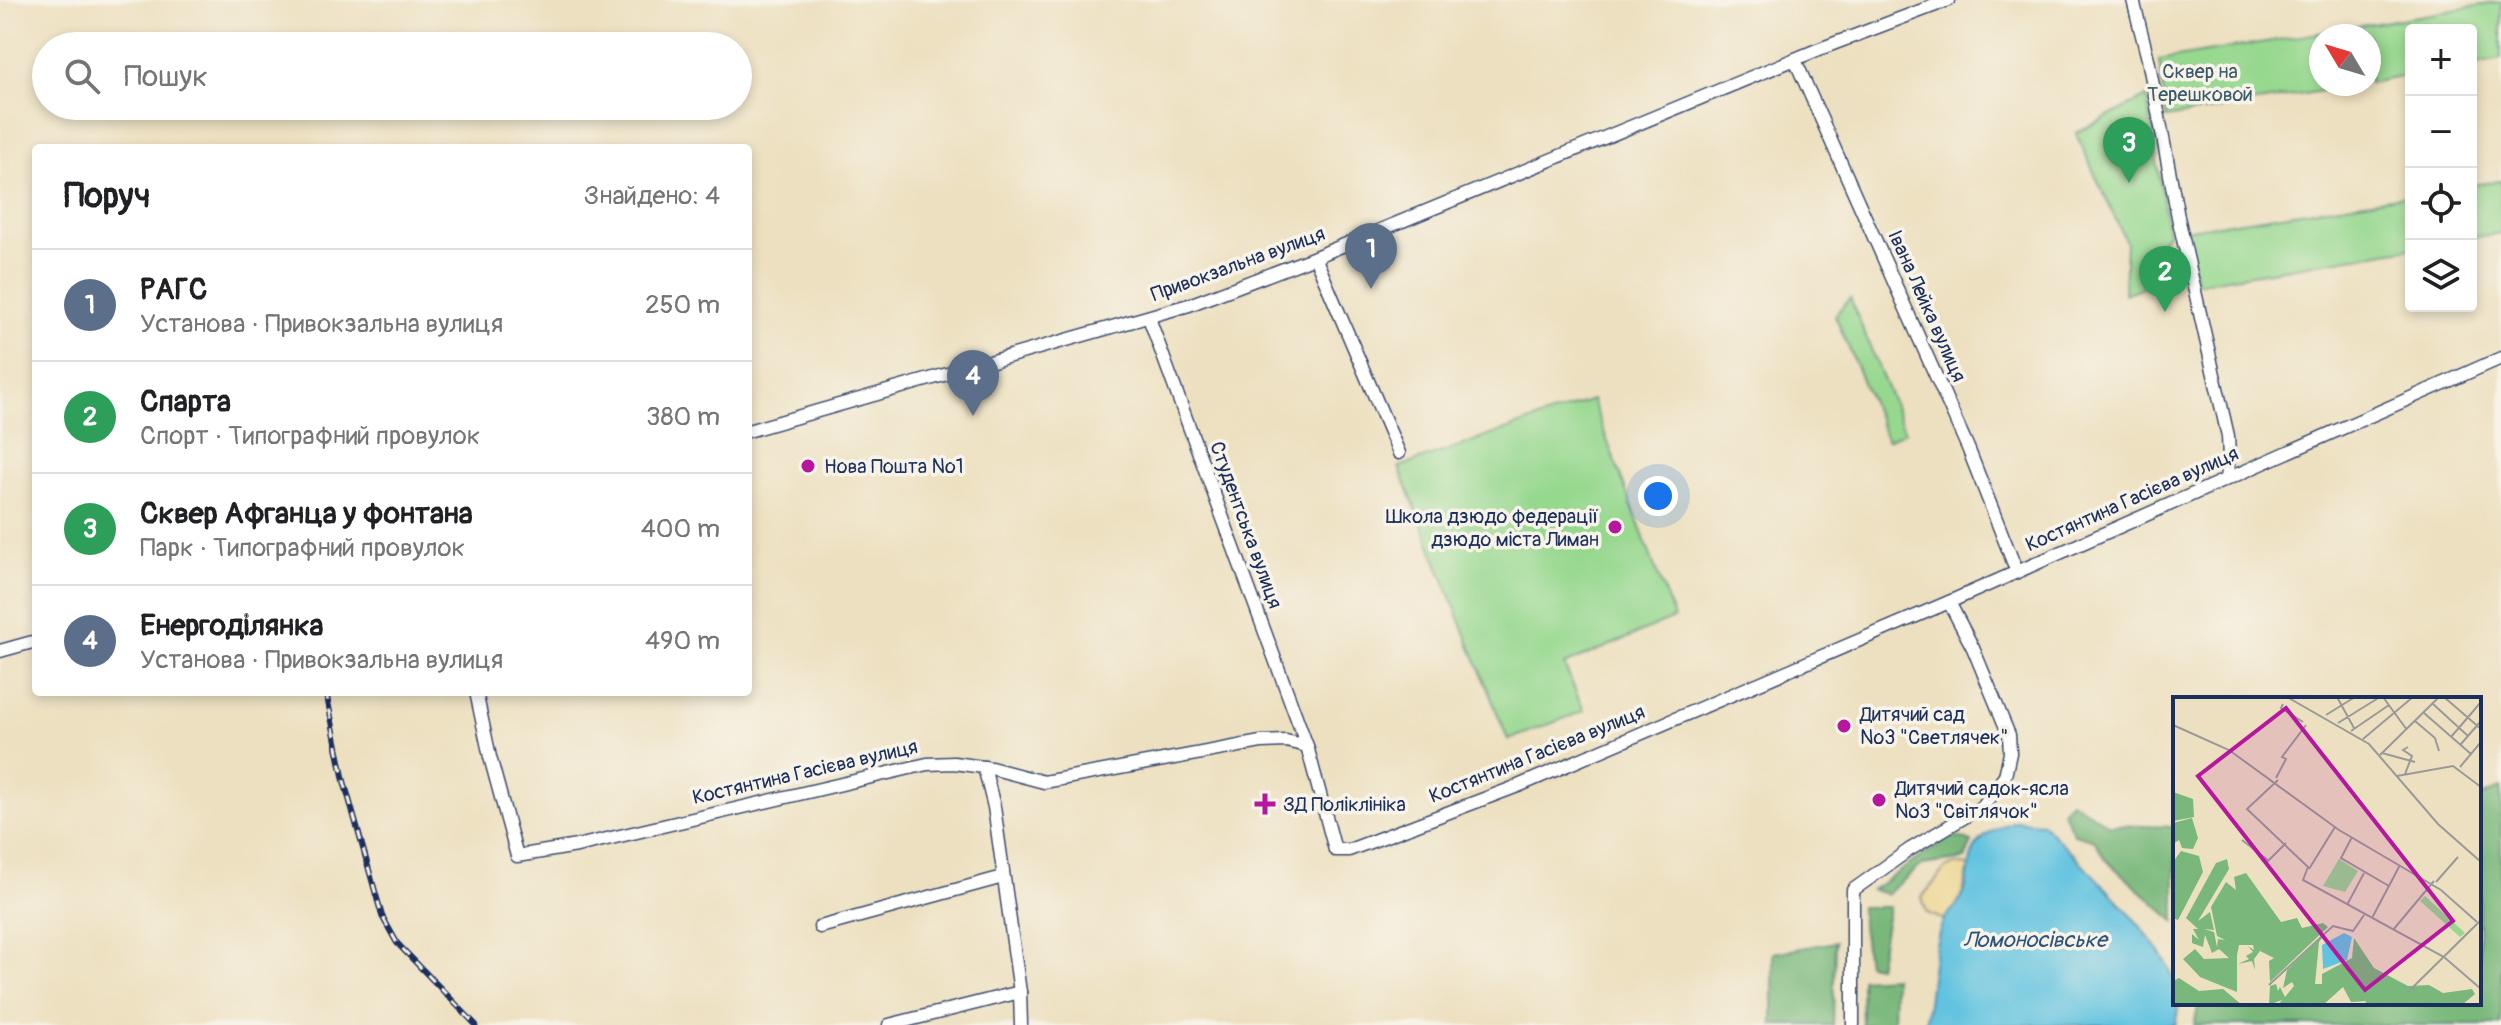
<!DOCTYPE html>
<html lang="uk">
<head>
<meta charset="utf-8">
<style>
  :root { --surface:#fff; --page:#f2f2f2; --text:#202124; --muted:#757577; --line:#e0e0e0; --accent:#b5179e }
  body { margin:0; font-family:Pangolin,sans-serif; background:var(--page); color:var(--text) }
  .controls { position:absolute; right:24px; top:24px; display:grid; overflow:hidden; border-radius:8px; box-shadow:0 4px 12px #0003 }
  .controls button { width:72px; height:72px; display:grid; place-items:center; padding:0; border:0; border-bottom:2px solid var(--line); background:var(--surface); color:var(--text); font:40px sans-serif }
  .compass { position:absolute; left:2309px; top:24px; width:72px; height:72px; border-radius:50%; background:var(--surface); box-shadow:0 4px 12px #0003; rotate:308deg }
  .you { position:absolute; left:1658px; top:496px; width:28px; height:28px; margin:-20px; border:6px solid #fff; border-radius:50%; background:#1a73e8; box-shadow:0 0 0 12px #1a73e833 }
  .badge { display:grid; place-items:center; width:52px; height:52px; border-radius:50%; background:var(--accent); color:#fff; font-size:26px; font-weight:700 }
  .pin { position:absolute; translate:-50% -66px; filter:drop-shadow(0 2px 4px #0008) }
  .pin::after { content:''; position:absolute; top:42px; width:28px; height:24px; background:inherit; clip-path:polygon(0 0,100% 0,50% 100%) }
  .list { margin:0; padding:0; list-style:none }
  h2 { display:flex; justify-content:space-between; align-items:center; height:104px; margin:0; padding:0 32px; font-size:34px }
  h2 small { font-size:26px; font-weight:400; color:var(--muted) }
  .list li { display:grid; grid-template-columns:52px 1fr auto; gap:24px; align-items:center; box-sizing:border-box; height:112px; padding:0 32px; border-top:2px solid var(--line) }
  .list b { display:block; font-size:30px; white-space:nowrap }
  .list p { margin:0; font-size:26px; white-space:nowrap; color:var(--muted) }
  .list em { font-size:26px; font-style:normal; color:var(--muted) }
  .icon { flex:none; width:44px; height:44px; fill:none; stroke:currentColor; stroke-width:2; stroke-linecap:round; stroke-linejoin:round }
  .map { position:relative; flex:none; width:2501px; height:1025px; overflow:hidden }
  .search { position:absolute; background:var(--surface); box-shadow:0 4px 12px #0003; left:32px; top:32px; width:720px; height:88px; display:flex; align-items:center; gap:20px; box-sizing:border-box; padding:0 28px; border-radius:44px; color:var(--muted); font-size:30px }
  .panel { position:absolute; background:var(--surface); box-shadow:0 4px 12px #0003; left:32px; top:144px; width:720px; height:552px; border-radius:8px }
  .map>svg:first-child { display:block }
  .green { fill:#97d88f; stroke:#598476; stroke-width:2 }
  .forest { fill:#79b87a; stroke:#4a746c; stroke-width:2 }
  .sand { fill:#eeda9e; stroke:#84847e; stroke-width:2 }
  .water { fill:#62c3e0; stroke:#3e799f; stroke-width:2 }
  .lines { fill:none; stroke-linecap:round; stroke-linejoin:round }
  .minor-casing { stroke:#3a4a6d; stroke-width:15 }
  .minor { stroke:#fff; stroke-width:12 }
  .rail-casing { stroke:#1b2f5e; stroke-width:6 }
  .rail { stroke:#f7f3e8; stroke-width:3; stroke-dasharray:9; stroke-linecap:butt }
  .poi-dot { fill:#b5179e; stroke:#f7f3e8; stroke-width:3 }
  .labels { text-anchor:middle; dominant-baseline:central; stroke-width:7; stroke-linejoin:round; paint-order:stroke }
  .park-label { font-size:20px; fill:#3a596a; stroke:#f7f3e8 }
  .street-label { font-size:20px; fill:#1b2f5e; stroke:#f7f3e8 }
  .poi-label { font-size:20px; fill:#1b2f5e; stroke:#f7f3e8; text-anchor:start }
  .water-label { font-size:22px; font-style:italic; fill:#2d547e; stroke:#f7f3e8 }
  .inset-road { fill:none; stroke:#999; stroke-width:2 }
  .view { fill:#b5179e; fill-opacity:0.15; stroke:#b5179e; stroke-width:4 }
  .inset-edge { fill:none; stroke:#1b2f5e; stroke-width:4 }
</style>
</head>
<body>
<div class="map">
<svg width="2501" height="1025" viewBox="0 0 2501 1025">
  <rect width="100%" height="100%" fill="#f7f3e8"/>
  <filter id="ink" filterUnits="userSpaceOnUse"><feTurbulence type="fractalNoise" baseFrequency=".0125" numOctaves="2"/><feDisplacementMap in="SourceGraphic" scale="16" xChannelSelector="R" yChannelSelector="G"/><feConvolveMatrix kernelMatrix="1 2 1 2 8 2 1 2 1" color-interpolation-filters="sRGB"/></filter>
  <filter id="wash" filterUnits="userSpaceOnUse"><feTurbulence type="fractalNoise" baseFrequency=".006" numOctaves="4" result="noise"/><feDisplacementMap in="SourceGraphic" scale="32" xChannelSelector="R" yChannelSelector="G"/><feGaussianBlur stdDeviation="1.8" result="paint"/><feColorMatrix in="noise" values="0 0 0 0 0 0 0 0 0 0 0 0 0 0 0 0 0 1.4 0 .05"/><feComposite in="paint" operator="in"/></filter>
  <g filter="url(#wash)">
    <rect width="100%" height="100%" fill="#ede0c0"/>
    <!-- green -->
    <g class="green">
      <path d="M2501,2V59L2471,65V30H2411V75L2369,83V36H2321V84H2361L2166,118L2159,60Z"/>
      <path d="M2147,97L2168,233L2151,252L2158,282L2124,294L2126,242L2076,133Z"/>
      <path d="M2501,181V233L2471,238V185Z"/>
      <path d="M2411,195V248L2197,283L2183,230Z"/>
      <path d="M1850,298L1905,432L1887,440L1835,315Z"/>
      <path d="M1592,400L1674,618L1564,665L1584,711L1508,740L1399,467Z"/>
    </g>
    <!-- forest -->
    <g class="forest">
      <path d="M2501,788V1025H2194L2199,1003H2479V798Z"/>
      <path d="M2071,801L2109,825L2175,827V921L2105,859L2095,840L2074,834L2062,810Z"/>
      <path d="M1952,835L1972,842L1965,859L1922,865L1887,894L1872,890Z"/>
      <path d="M1860,907H1889L1878,966L1867,964Z"/>
      <path d="M1835,942L1833,1025H1773V953Z"/>
      <path d="M1894,977L1893,1025H1862L1861,979Z"/>
    </g>
    <!-- sand -->
    <path class="sand" d="M1956,864L1969,866C1965,889 1961,903 1945,920L1927,913L1922,897L1946,868Z"/>
    <!-- water -->
    <path class="water" d="M2016,821L2042,823C2075,857 2166,941 2175,984C2176,990 2175,997 2175,1003L2179,1004L2175,1025H1925C1930,998 1932,942 1944,920C1949,911 1959,906 1963,896C1968,885 1968,871 1971,859C1975,838 1997,827 2016,821Z"/>
  </g>
  <g filter="url(#ink)">
    <g class="lines">
      <defs>
        <g id="minor">
          <path d="M2133,0L2148,59L2178,217L2228,436L2229,458L2226,478"/>
          <path d="M1795,60L1968,448L2017,572"/>
          <path d="M1315,257L1399,453"/>
          <path d="M1149,318L1307,746"/>
          <path d="M748,431L1189,305L1315,257L1817,50L1949,0"/>
          <path d="M0,651L36,641"/>
          <path d="M476,692L490,757L517,856L577,846L927,764L954,763L991,768L1044,782L1261,742L1286,741L1307,746L1335,850H1349L1518,786L1949,602L2501,358"/>
          <path d="M984,767L994,807L1020,992L1021,1025"/>
          <path d="M820,927L1003,877"/>
          <path d="M889,1025L1020,992"/>
          <path d="M1853,1025V890L1909,850L1983,806L2005,776L2010,753L2009,735L1973,648L1949,602"/>
        </g>
      </defs>
      <!-- minor casing -->
      <use href="#minor" class="minor-casing"/>
      <!-- minor -->
      <use href="#minor" class="minor"/>
      <defs>
        <path id="rail" d="M326,692L344,781L382,916L397,943L476,1025"/>
      </defs>
      <!-- rail casing -->
      <use href="#rail" class="rail-casing"/>
      <!-- rail -->
      <use href="#rail" class="rail"/>
    </g>
  </g>
  <!-- markers -->
  <g class="poi-dot">
    <circle cx="808" cy="466" r="8"/>
    <circle cx="1615" cy="527" r="8"/>
    <circle cx="1844" cy="726" r="8"/>
    <circle cx="1879" cy="800" r="8"/>
    <path d="M1261 792h8v8h8v8h-8v8h-8v-8h-8v-8h8z"/>
  </g>
  <g class="labels">
    <!-- park labels -->
    <g class="park-label">
      <text x="2200" y="71">Сквер на<tspan x="2200" dy="23">Терешковой</tspan></text>
    </g>
    <!-- street labels -->
    <g class="street-label">
      <text transform="translate(1238 264) rotate(-20)">Привокзальна вулиця</text>
      <text transform="translate(1927 306) rotate(66)">Івана Лейка вулиця</text>
      <text transform="translate(2132 499) rotate(-24)">Костянтина Гасієва вулиця</text>
      <text transform="translate(1246 525) rotate(70)">Студентська вулиця</text>
      <text transform="translate(1537 754) rotate(-22)">Костянтина Гасієва вулиця</text>
      <text transform="translate(805 772) rotate(-13)">Костянтина Гасієва вулиця</text>
    </g>
    <!-- poi labels -->
    <g class="poi-label">
      <text x="824" y="466">Нова Пошта №1</text>
      <text x="1599" y="516" text-anchor="end">Школа дзюдо федерації<tspan x="1599" dy="23">дзюдо міста Лиман</tspan></text>
      <text x="1860" y="714">Дитячий сад<tspan x="1860" dy="23">№3 "Светлячек"</tspan></text>
      <text x="1895" y="788">Дитячий садок-ясла<tspan x="1895" dy="23">№3 "Світлячок"</tspan></text>
      <text x="1283" y="804">ЗД Поліклініка</text>
    </g>
    <!-- water labels -->
    <g class="water-label">
      <text x="2035" y="940">Ломоносівське</text>
    </g>
  </g>
  <!-- overview -->
  <g transform="translate(2173 697)">
    <rect width="308" height="308" fill="#ede0c0"/>
    <path d="M166,162L185,174L172,195L150,189ZM252,199L292,236L287,240L247,204Z" fill="#97d88f"/>
    <path d="M0,95L20,102L21,120L0,124ZM19,121L25,141L20,152L9,151L6,143L0,147V126ZM8,154L26,159L30,175L5,223L0,221V165ZM54,162L56,172L25,224L37,215L41,233L31,232L41,235L44,250L45,242L52,243L44,239L38,210L53,185L63,193L61,180L73,176L108,225L124,221L129,231L150,226L155,230L97,285L96,264L101,261L87,254L81,262L82,273L79,264L65,267L76,262L73,259L80,255L75,249L81,253L80,248H66L64,258V295L27,280L10,262L22,252L31,262L56,261L46,252L39,256L32,238L30,250L19,246V237L26,243L20,232H25L13,221L43,166ZM153,235L146,245L142,287H149V277L179,261L181,241L201,271L235,289L256,288L270,296L299,292L302,297L289,308H192L193,304L178,305L170,290L150,308H105L109,303L96,308L97,289L103,287L105,294L107,290L112,300L121,289L119,285L110,291L114,273ZM6,281L26,294L50,292L69,308H0V284Z" fill="#79b87a"/>
    <path d="M171,236L179,240L174,263L150,272L149,248Z" fill="#62c3e0"/>
    <path class="inset-road" d="M114,0L196,47L265,127L308,165M164,0L181,31M210,0L234,33M271,0L308,32M110,7L108,11L130,25M260,7L295,39M251,16L298,57M153,18L182,0M242,24L262,41L266,54M165,26L207,0M0,28L56,53L166,133L268,193L304,225M178,34L216,8M278,40L308,5M190,42L240,0M288,47L308,24M209,56L242,65M207,58L266,0M287,70L308,45M232,77L239,59L230,53L235,50M224,79L280,69L308,90M103,81L113,62L109,60L133,28M105,83L74,112L135,170L130,183L271,260L308,292M179,140L168,161L216,189M69,143L96,164M92,167L113,146M136,172L162,130M263,185L285,160M174,208L191,176M199,221L227,168M220,233L261,184M96,288L160,229L180,234L191,218M235,295L308,223"/>
    <path class="view" d="M113,11L280,224L192,293L25,79Z"/>
    <rect width="308" height="308" class="inset-edge"/>
  </g>
</svg>
<div class="controls">
<button>+</button>
<button>−</button>
<button><svg class="icon" aria-label="locate" viewBox="0 0 24 24"><circle cx="12" cy="12" r="6"/><path d="M12 2v4M12 18v4M2 12h4M18 12h4"/></svg></button>
<button><svg class="icon" aria-label="layers" viewBox="0 0 24 24"><path d="M12 4l9 5-9 5-9-5zM3 14l9 5 9-5"/></svg></button>
</div>
<svg class="compass" viewBox="-18 -18 36 36"><path d="M0-13l5 13h-10z" fill="#e53935"/><path d="M0 13l5-13h-10z" fill="#757577"/></svg>
<div class="you"></div>
<div class="pin badge" style="left:1371px;top:289px;background:#5c6f8a">1</div>
<div class="pin badge" style="left:2165px;top:312px;background:#2e9e5b">2</div>
<div class="pin badge" style="left:2129px;top:183px;background:#2e9e5b">3</div>
<div class="pin badge" style="left:973px;top:416px;background:#5c6f8a">4</div>
<div class="search"><svg class="icon" aria-label="search" viewBox="0 0 24 24"><circle cx="10" cy="10" r="6"/><path d="M15 15l6 6"/></svg>Пошук</div>
<section class="panel">
<h2>Поруч<small>Знайдено: 4</small></h2>
<ul class="list">
<li><span class="badge" style="background:#5c6f8a">1</span><div><b>РАГС</b><p>Установа · Привокзальна вулиця</p></div><em>250 m</em></li>
<li><span class="badge" style="background:#2e9e5b">2</span><div><b>Спарта</b><p>Спорт · Типографний провулок</p></div><em>380 m</em></li>
<li><span class="badge" style="background:#2e9e5b">3</span><div><b>Сквер Афганца у фонтана</b><p>Парк · Типографний провулок</p></div><em>400 m</em></li>
<li><span class="badge" style="background:#5c6f8a">4</span><div><b>Енергоділянка</b><p>Установа · Привокзальна вулиця</p></div><em>490 m</em></li>
</ul>
</section>
</div>
</body>
</html>
